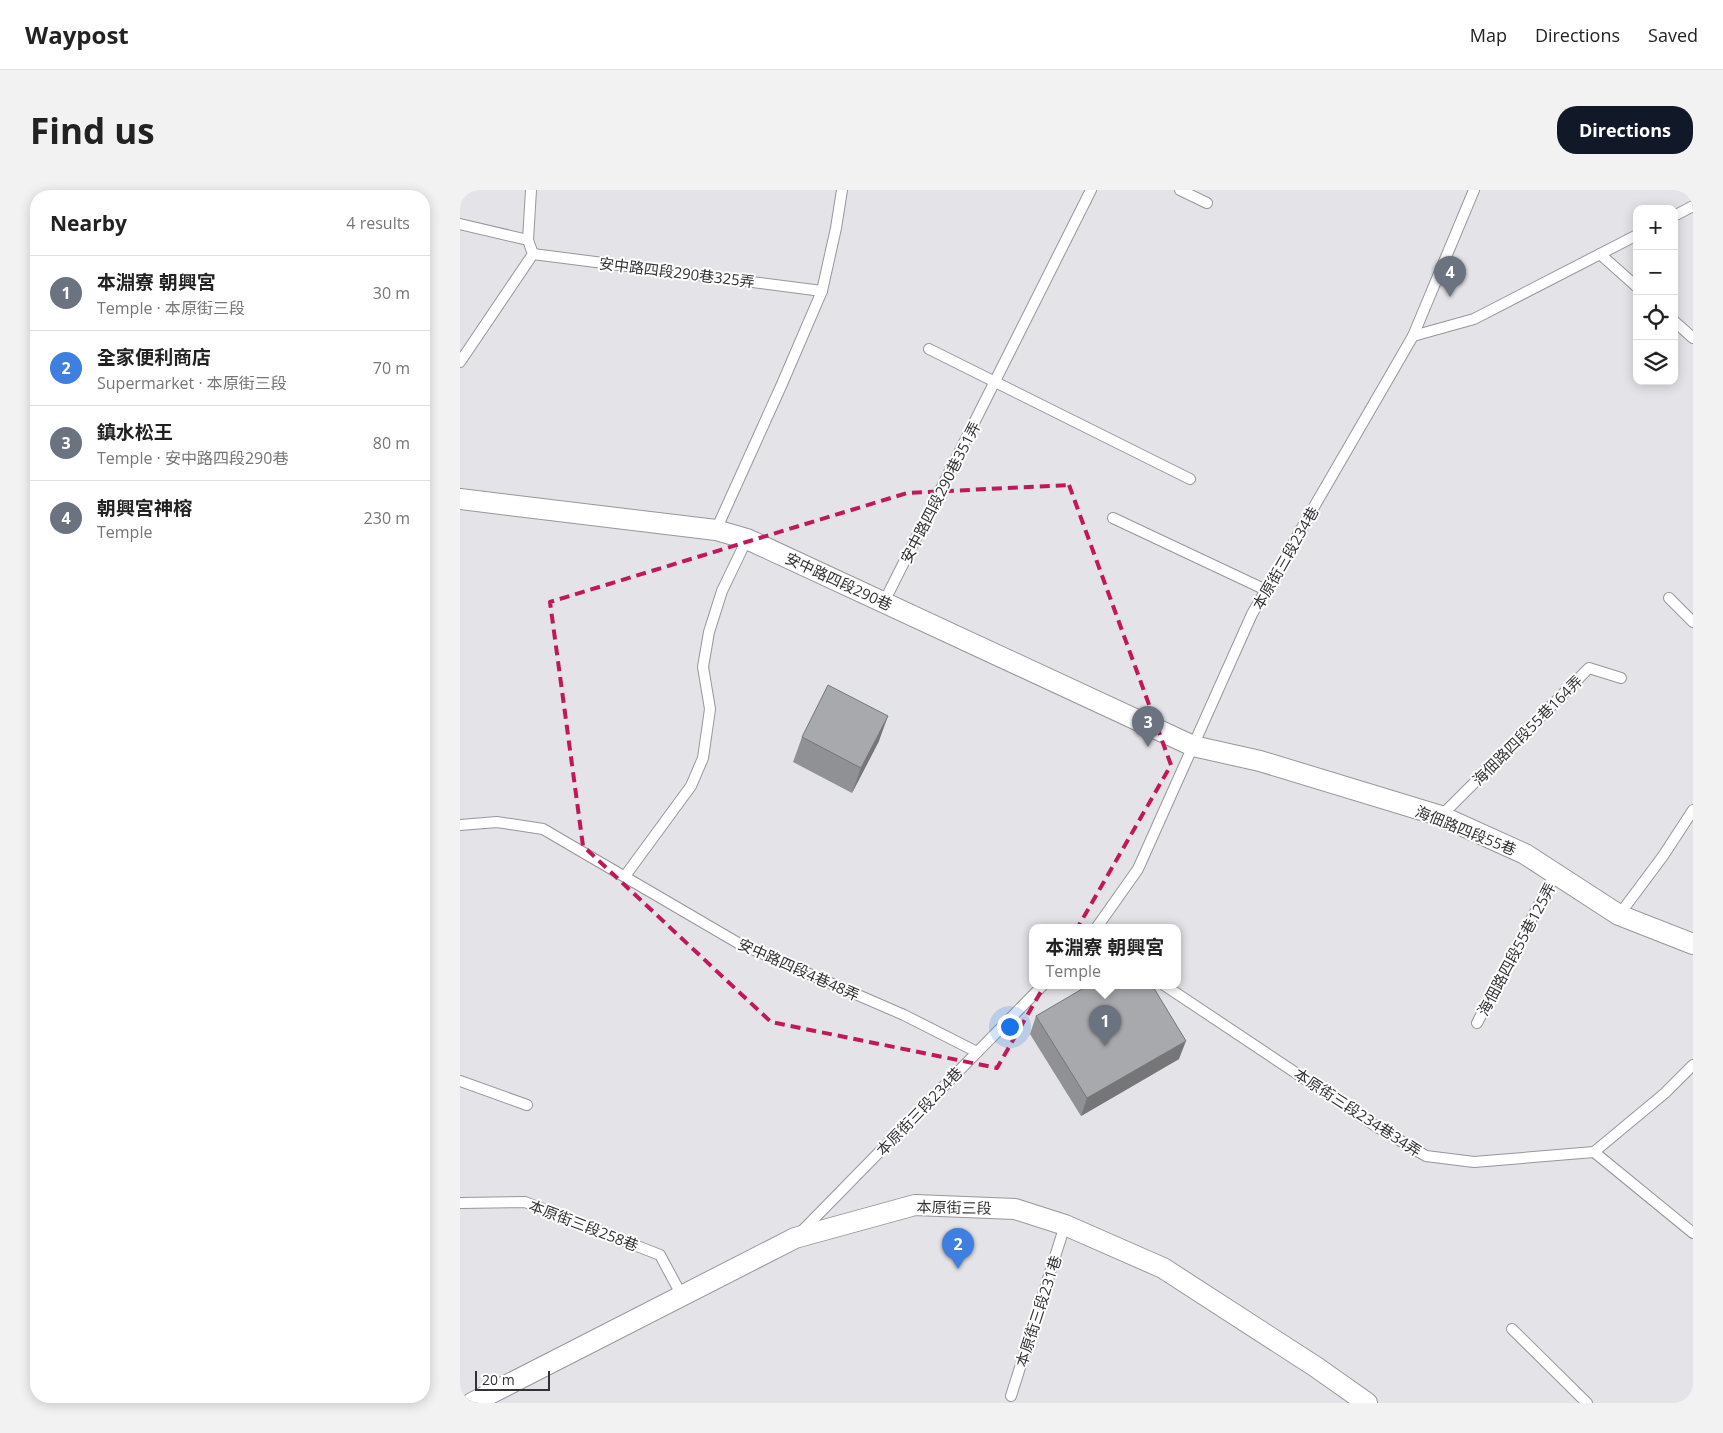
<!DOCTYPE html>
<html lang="en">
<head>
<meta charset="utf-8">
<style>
  :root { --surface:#fff; --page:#f2f2f2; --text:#222; --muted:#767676; --line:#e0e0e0; --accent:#111827 }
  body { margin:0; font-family:"Open Sans","Noto Sans TC",sans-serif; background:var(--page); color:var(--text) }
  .controls { position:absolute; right:15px; top:15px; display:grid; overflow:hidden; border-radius:10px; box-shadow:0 2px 12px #0003 }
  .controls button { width:45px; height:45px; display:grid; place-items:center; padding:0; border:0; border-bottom:1px solid var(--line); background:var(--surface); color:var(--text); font:25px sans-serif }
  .scale { position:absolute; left:15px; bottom:12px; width:75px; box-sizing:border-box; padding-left:5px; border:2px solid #323234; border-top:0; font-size:14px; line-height:18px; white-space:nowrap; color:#323234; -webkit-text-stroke:4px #fff; paint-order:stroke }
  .you { position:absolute; left:549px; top:836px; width:18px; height:18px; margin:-12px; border:4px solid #fff; border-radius:50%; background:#1a73e8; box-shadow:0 0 0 8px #1a73e833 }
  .badge { display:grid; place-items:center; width:32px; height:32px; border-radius:50%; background:var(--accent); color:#fff; font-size:16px; font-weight:700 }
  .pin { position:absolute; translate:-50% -41px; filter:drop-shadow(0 1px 2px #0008) }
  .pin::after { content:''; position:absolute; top:26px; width:18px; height:15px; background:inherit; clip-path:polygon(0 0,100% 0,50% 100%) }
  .popup { position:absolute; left:569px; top:734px; width:152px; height:65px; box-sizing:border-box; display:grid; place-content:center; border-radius:10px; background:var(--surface); filter:drop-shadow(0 1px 4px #0005); font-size:16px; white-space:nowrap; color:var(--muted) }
  .popup b { font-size:19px; color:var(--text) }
  .popup::after { content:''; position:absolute; left:50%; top:100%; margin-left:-10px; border:10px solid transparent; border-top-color:var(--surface) }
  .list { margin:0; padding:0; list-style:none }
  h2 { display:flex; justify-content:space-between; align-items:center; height:65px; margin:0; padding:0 20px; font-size:21px }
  h2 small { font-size:16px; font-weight:400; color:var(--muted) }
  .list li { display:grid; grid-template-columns:32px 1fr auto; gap:15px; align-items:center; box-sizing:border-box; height:75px; padding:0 20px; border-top:1px solid var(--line) }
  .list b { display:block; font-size:19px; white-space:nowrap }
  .list p { margin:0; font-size:16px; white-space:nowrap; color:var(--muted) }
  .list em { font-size:16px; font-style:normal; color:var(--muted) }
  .icon { flex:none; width:28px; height:28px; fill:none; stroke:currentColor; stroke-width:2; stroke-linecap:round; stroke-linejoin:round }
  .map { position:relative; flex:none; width:1233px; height:1213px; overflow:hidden; border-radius:20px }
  header { display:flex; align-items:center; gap:30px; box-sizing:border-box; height:70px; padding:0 25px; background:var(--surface); border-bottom:1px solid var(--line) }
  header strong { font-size:24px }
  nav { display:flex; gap:28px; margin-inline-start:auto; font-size:18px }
  .intro { display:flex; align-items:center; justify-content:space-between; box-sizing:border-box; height:120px; padding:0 30px }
  h1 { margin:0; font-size:35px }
  .button { padding:12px 22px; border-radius:20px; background:var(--accent); color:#fff; font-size:18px; font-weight:700 }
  main { display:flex; gap:30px; padding:0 30px }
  aside { flex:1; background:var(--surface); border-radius:20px; box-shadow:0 2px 12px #0003 }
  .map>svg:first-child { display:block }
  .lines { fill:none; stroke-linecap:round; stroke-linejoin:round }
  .lane-casing { stroke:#97969a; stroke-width:12 }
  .street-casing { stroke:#97969a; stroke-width:22 }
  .lane { stroke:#fff; stroke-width:10 }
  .street { stroke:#fff; stroke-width:20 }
  .wall { fill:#909194 }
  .shaded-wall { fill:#767678 }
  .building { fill:#a8a9ac; stroke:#767678 }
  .marked { fill:none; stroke:#c2185b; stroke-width:4; stroke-dasharray:10 6; stroke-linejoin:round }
  .labels { text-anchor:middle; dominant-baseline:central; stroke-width:4; stroke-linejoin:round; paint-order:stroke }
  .street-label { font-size:15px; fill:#323234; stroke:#fff }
</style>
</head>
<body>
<header>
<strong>Waypost</strong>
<nav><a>Map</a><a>Directions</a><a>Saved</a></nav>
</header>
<div class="intro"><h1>Find us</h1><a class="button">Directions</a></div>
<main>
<aside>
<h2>Nearby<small>4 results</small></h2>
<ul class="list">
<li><span class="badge" style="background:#6b7280">1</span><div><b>本淵寮 朝興宮</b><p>Temple · 本原街三段</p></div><em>30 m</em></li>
<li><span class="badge" style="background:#3f7fe0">2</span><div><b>全家便利商店</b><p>Supermarket · 本原街三段</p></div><em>70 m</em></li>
<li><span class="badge" style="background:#6b7280">3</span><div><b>鎮水松王</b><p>Temple · 安中路四段290巷</p></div><em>80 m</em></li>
<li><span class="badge" style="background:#6b7280">4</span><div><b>朝興宮神榕</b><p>Temple</p></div><em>230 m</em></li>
</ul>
</aside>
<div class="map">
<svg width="1233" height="1213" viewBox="0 0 1233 1213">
  <rect width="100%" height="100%" fill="#e4e3e7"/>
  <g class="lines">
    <defs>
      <g id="lane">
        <path d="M720,0L747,13"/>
        <path d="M1214,26L1233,16"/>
        <path d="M0,34L68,50"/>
        <path d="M73,64L362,101"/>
        <path d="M1140,64L1177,97"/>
        <path d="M1214,131L1233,148"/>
        <path d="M953,146L1014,129L1177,45"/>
        <path d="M469,159L730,289"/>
        <path d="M0,172L73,64L68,50L71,0"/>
        <path d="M653,328L806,400"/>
        <path d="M256,340L322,194L362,101L376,38L382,0"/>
        <path d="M1209,408L1233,432"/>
        <path d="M424,412L631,0"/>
        <path d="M981,626L1129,478L1161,488"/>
        <path d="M0,635L37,632L83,639L278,753L444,825L517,862"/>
        <path d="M165,686L231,596L243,568L250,519L243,477L249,442L262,401L287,349"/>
        <path d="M1159,725L1203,666L1233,620"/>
        <path d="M637,737L678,679L792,424L953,146L1014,0"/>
        <path d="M704,795L917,937L966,966L1014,972L1134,962L1205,903L1233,875"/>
        <path d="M1017,833L1095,684"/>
        <path d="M0,891L67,915"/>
        <path d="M1134,962L1233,1043"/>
        <path d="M0,1013L65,1012L200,1065L222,1106"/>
        <path d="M339,1044L583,795"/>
        <path d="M1052,1139L1127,1213"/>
        <path d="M551,1206L605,1035"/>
      </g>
      <g id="street">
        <path d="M0,309L256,340L287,349L733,556L800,571L981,626L1065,664L1159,725L1233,754"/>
        <path d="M12,1213L335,1048L455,1015L555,1019L605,1035L703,1078L856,1177L907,1213"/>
      </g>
    </defs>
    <!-- lane casing -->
    <use href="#lane" class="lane-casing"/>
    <!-- street casing -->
    <use href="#street" class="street-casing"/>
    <!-- lane -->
    <use href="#lane" class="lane"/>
    <!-- street -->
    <use href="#street" class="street"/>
  </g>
  <!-- wall -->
  <g class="wall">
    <path d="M342,547L419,551L392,603L333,572Z"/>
    <path d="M576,826L719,869L621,926L570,844Z"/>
  </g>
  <!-- shaded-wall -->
  <g class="shaded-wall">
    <path d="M428,526L419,551L392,603L401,578Z"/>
    <path d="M726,851L719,869L621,926L627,908Z"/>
  </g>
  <!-- building -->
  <g class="building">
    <path d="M368,495L428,526L401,578L342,547Z"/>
    <path d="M629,795H692L726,851L627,908L576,826Z"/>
  </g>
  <!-- marked area -->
  <path class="marked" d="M609,295L711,575L537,878L311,832L123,656L90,412L447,303Z"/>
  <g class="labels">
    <!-- street labels -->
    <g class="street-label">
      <text transform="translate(217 82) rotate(7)">安中路四段290巷325弄</text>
      <text transform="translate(480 302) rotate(-63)">安中路四段290巷351弄</text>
      <text transform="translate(825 368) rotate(-60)">本原街三段234巷</text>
      <text transform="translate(379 391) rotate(25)">安中路四段290巷</text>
      <text transform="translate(1067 540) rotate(-45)">海佃路四段55巷164弄</text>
      <text transform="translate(1006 640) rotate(22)">海佃路四段55巷</text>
      <text transform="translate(1056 759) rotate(-62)">海佃路四段55巷125弄</text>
      <text transform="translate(339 779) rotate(24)">安中路四段4巷48弄</text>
      <text transform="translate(459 921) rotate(-46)">本原街三段234巷</text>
      <text transform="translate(898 922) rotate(33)">本原街三段234巷34弄</text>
      <text transform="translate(494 1017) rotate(1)">本原街三段</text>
      <text transform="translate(124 1035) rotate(21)">本原街三段258巷</text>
      <text transform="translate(578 1121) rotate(-72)">本原街三段231巷</text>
    </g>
  </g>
</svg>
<div class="controls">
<button>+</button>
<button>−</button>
<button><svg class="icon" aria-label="locate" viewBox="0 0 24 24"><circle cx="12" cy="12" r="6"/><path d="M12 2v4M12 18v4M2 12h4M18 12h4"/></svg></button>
<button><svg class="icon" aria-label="layers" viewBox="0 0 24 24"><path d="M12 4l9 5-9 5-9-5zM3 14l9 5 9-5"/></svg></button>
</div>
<div class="scale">20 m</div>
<div class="you"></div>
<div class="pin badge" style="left:645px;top:856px;background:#6b7280">1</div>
<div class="popup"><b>本淵寮 朝興宮</b>Temple</div>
<div class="pin badge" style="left:498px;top:1079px;background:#3f7fe0">2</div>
<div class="pin badge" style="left:688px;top:557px;background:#6b7280">3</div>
<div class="pin badge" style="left:990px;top:107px;background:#6b7280">4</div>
</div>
</main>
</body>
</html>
